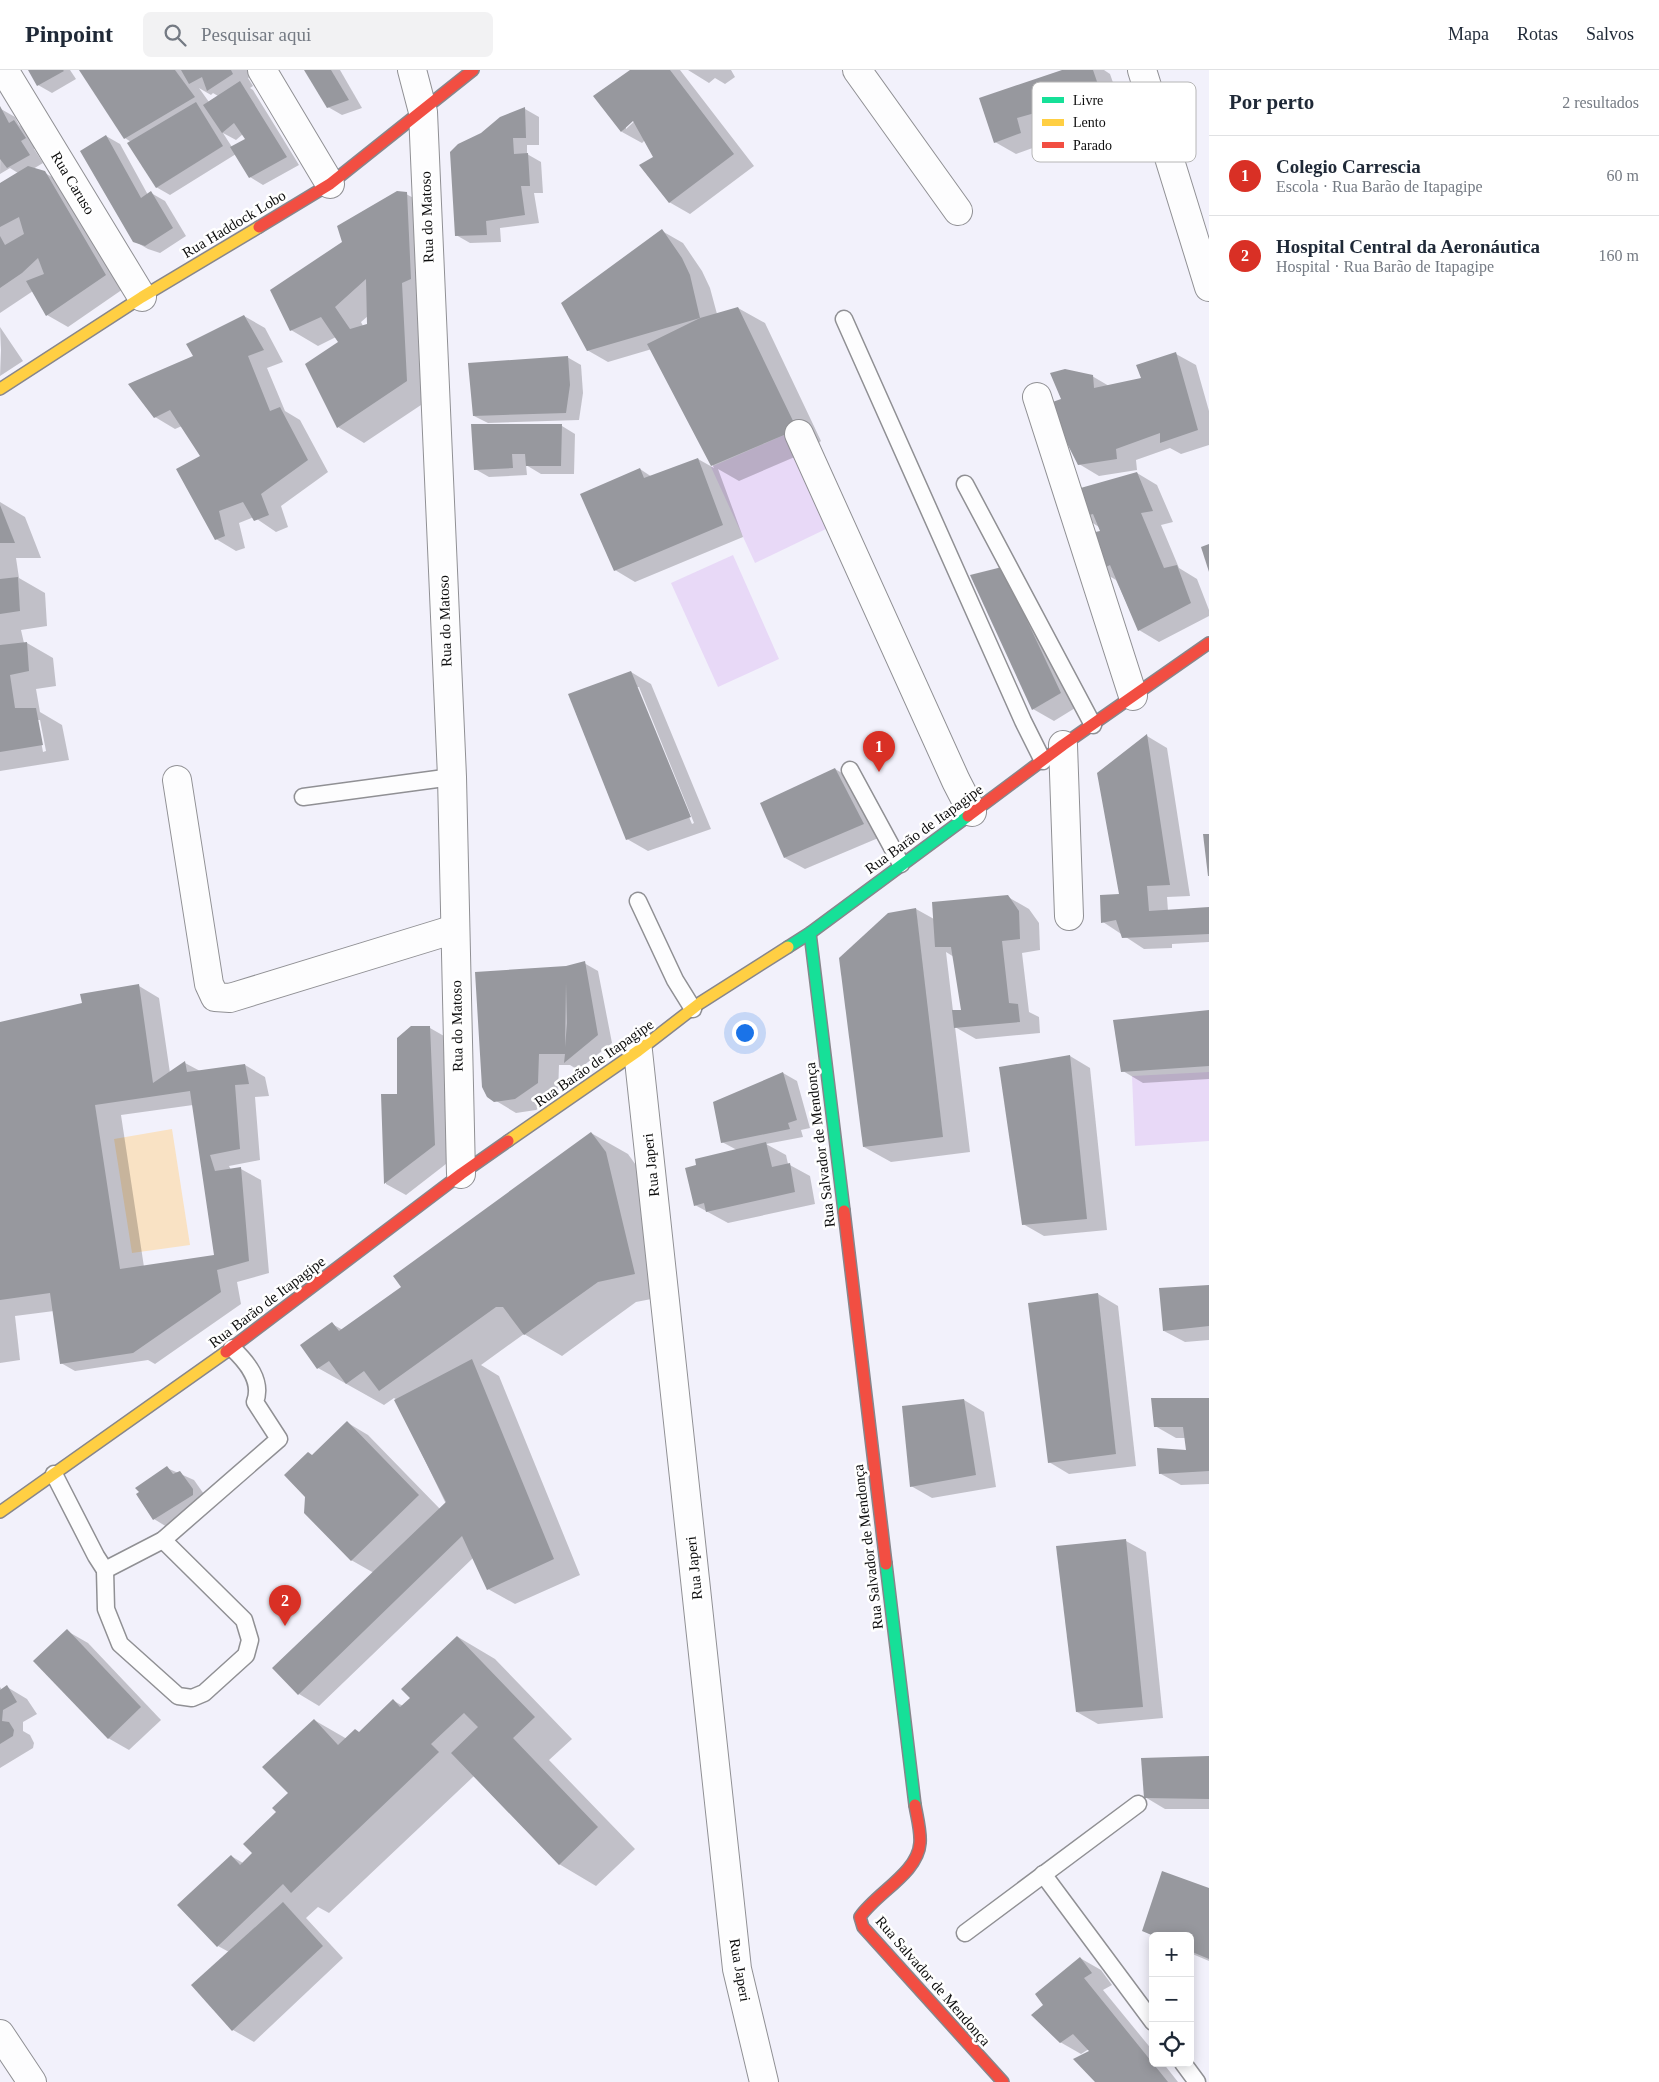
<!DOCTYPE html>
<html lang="pt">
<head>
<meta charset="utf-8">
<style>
  :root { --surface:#fff; --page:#f2f2f3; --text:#1f2937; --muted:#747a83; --line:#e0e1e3; --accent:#d93025 }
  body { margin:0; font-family:"Times New Roman",serif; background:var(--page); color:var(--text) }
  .controls { position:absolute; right:15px; bottom:15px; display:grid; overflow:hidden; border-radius:8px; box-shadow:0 2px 12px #0003 }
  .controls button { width:45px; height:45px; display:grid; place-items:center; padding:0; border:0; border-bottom:1px solid var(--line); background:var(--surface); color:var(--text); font:25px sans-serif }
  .you { position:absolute; left:744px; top:962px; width:18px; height:18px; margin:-12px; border:4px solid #fff; border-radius:50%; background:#1a73e8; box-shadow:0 0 0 8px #1a73e833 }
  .badge { display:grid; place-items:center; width:32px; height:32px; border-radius:50%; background:var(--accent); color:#fff; font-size:16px; font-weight:700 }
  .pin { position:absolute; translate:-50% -41px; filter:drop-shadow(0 1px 2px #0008) }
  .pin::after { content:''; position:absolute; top:26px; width:18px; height:15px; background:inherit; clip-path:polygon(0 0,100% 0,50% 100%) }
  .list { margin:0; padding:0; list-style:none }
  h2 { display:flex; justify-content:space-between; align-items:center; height:65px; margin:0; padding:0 20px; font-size:21px }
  h2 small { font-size:16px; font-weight:400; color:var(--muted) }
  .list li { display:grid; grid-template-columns:32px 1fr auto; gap:15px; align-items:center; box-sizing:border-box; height:80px; padding:0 20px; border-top:1px solid var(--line) }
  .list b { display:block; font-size:19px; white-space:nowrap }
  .list p { margin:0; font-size:16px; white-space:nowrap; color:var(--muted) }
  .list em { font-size:16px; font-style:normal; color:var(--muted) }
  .icon { flex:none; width:28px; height:28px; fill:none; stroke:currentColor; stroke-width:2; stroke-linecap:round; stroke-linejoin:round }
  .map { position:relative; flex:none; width:1209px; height:2012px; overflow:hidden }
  header { display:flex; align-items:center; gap:30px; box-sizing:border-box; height:70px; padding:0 25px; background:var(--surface); border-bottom:1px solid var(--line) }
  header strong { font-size:24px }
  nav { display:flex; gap:28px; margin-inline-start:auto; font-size:18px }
  .search { width:350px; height:45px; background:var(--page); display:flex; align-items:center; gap:12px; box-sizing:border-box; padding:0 18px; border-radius:8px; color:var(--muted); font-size:19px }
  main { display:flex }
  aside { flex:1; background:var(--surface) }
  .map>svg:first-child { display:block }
  .pitch { fill:#e8d9f7 }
  .water { fill:#f9e2c4 }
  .shadow { fill:#0003; fill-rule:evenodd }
  .building { fill:#97989e; fill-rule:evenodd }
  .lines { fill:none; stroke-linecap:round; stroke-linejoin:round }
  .lane-casing { stroke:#909094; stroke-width:19 }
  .street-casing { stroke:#909094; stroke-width:30 }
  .fast-casing { stroke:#87868b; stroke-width:14 }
  .slow-casing { stroke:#87868b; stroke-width:14 }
  .jam-casing { stroke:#87868b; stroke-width:14 }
  .lane { stroke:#fdfdfe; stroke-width:16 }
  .street { stroke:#fdfdfe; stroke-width:28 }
  .fast { stroke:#16e098; stroke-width:11 }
  .slow { stroke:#ffcf43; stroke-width:11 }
  .jam { stroke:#f24e42; stroke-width:11 }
  .labels { text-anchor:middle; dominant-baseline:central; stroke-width:5; stroke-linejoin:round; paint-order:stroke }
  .street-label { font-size:15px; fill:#0d0d0d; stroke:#fff }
  .key { fill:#fff; stroke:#b6b6b6; stroke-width:1 }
  .key-label { font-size:14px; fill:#0d0d0d }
</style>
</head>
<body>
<header>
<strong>Pinpoint</strong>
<div class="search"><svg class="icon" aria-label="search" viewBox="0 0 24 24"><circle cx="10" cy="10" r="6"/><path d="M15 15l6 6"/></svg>Pesquisar aqui</div>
<nav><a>Mapa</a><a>Rotas</a><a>Salvos</a></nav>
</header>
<main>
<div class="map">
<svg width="1209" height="2012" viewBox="0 0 1209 2012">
  <rect width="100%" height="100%" fill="#f2f1fb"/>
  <!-- pitch -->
  <g class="pitch">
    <path d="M784,365L828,458L755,493L711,397Z"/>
    <path d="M733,485L779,589L718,617L671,513Z"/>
    <path d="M1209,1002V1071L1135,1076L1132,1006Z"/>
  </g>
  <!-- water -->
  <path class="water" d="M172,1059L190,1175L132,1183L114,1069Z"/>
  <!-- shadow -->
  <g class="shadow">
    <path d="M29,0H70L76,9L52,23L38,15Z"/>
    <path d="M81,0H261L248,8L253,16L250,18L253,20L299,95L263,115L250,107L236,84L170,125L156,117L131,72L125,68ZM199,18L211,25L213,23L218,26L209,32ZM223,63L236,70L243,64L247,69L232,77Z"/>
    <path d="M306,0H340L362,38L342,45L328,37Z"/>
    <path d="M633,0H680L754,96L690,144L669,132L655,87L645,70L642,73L622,62ZM637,46L638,48L626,59V56Z"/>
    <path d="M688,0H731L735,7L725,14L715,8L709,13Z"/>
    <path d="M1066,0H1104L1110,4L1125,47L1090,57L1076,48L1037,59L1041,75L1016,84L995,72L980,29Z"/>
    <path d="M1,39L15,47L19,55L27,60L39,76L34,79L43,93L33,99L45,103L66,115L126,217L68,257L47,245L33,221L0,243V114L18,103L10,98L0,104Z"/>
    <path d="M525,39L539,47V75H527V84L541,92L543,123H534L539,153L500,158L501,172L470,173L456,165L481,65L500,48Z"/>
    <path d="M106,66L120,74L148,125L151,123L165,131L186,166L160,183L148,179L134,171Z"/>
    <path d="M406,124L427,135L433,327L364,373L338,357L340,272L336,267L318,276L291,260L344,172ZM368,246V254L363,256L361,252Z"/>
    <path d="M662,161L683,173L702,201L710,218L717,244L738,238L765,253L821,371L811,380L739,411L718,399L743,467L635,512L615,500L640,399L652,407L698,389L714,398L652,279L608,292L587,280Z"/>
    <path d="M244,246L265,258L283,292L267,298L285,341L300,350L328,402L281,436L288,457L276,462L254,447L239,453L245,478L236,481L216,469L202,386L182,356L175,359L155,347L194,287Z"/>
    <path d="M0,257L23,291L0,306L1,280Z"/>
    <path d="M1176,284L1196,295L1209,341V375L1181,384L1170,378L1136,390L1137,400L1099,406L1079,394L1062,330L1092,306L1109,316L1143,309Z"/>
    <path d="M567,287L581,295L583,323L579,350L488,353L474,346Z"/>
    <path d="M562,356L575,364L574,404H541L526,395L527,405L489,407L475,399Z"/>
    <path d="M1137,403L1157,415L1173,452L1161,455L1179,498L1197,509L1209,540V546L1159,572L1139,560L1116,510L1099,500L1101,462L1099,457L1082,446Z"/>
    <path d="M0,432L25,447L41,488H16L19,508L45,523L47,556L21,560L24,573H27L53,588L56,616L36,619L40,642L62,655L69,690L0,701ZM37,650H40L46,681L43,682Z"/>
    <path d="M1002,498L1080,635L1054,651L1033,639L972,506Z"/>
    <path d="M631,602L651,614L711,759L648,781L627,769ZM636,617H639L694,753L692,754Z"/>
    <path d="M1147,666L1167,678L1190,826L1167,827L1168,841L1209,839V872L1172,874V878L1144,879L1103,852L1120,825Z"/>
    <path d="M835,699L856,711L883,766L805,799L785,788Z"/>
    <path d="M1008,827L1029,839L1039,853L1040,880L1022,883L1029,942L1039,947L1040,963L976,969L955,957L970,1082L891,1092L864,1077L888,844L916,839L934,849ZM946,882L954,887L962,941H953Z"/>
    <path d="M584,893L598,901L612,973L578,1000L570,995H559L558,1025L536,1040L516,1043L488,1026L566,897Z"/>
    <path d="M139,916L159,928L170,1003L185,993L200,1001L245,995L265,1007L269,1026L255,1027L260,1090L229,1096L231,1100L241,1099L261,1110L269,1203L237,1212L241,1234L155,1294L148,1290L75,1301L61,1293L54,1241L15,1246L20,1290L0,1293V953L83,934ZM193,1035L216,1186L144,1197L121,1045Z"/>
    <path d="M1209,942V1009L1143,1013L1123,1001Z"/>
    <path d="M430,958L451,970L455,1087L406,1125L386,1114L382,1025H398Z"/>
    <path d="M1070,986L1090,998L1107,1160L1044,1166L1023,1154Z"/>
    <path d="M783,1003L797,1011L810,1058L801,1060L803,1067L766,1074L786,1085L788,1094L810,1106L815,1134L728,1153L695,1135L697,1096L737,1080L722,1072Z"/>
    <path d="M591,1063L628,1084L643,1105L672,1225L636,1232L562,1286L524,1264L481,1295L499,1306L580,1505L515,1534L488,1519L473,1488L319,1636L299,1624L374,1503L351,1490L313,1386L348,1353L368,1365L440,1439L446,1434L396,1330H397L394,1328L384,1335L318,1298L332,1254L343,1260L403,1217Z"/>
    <path d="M1209,1216V1270L1185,1272L1164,1261Z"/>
    <path d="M1098,1224L1118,1236L1136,1396L1069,1404L1049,1392Z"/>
    <path d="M964,1330L984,1342L996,1417L932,1428L911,1416Z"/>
    <path d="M1209,1330V1414L1181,1415L1161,1404L1188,1381L1186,1368H1176L1155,1356Z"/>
    <path d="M167,1398L194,1410L206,1427L167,1457L154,1449Z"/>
    <path d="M1126,1471L1146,1482L1163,1648L1098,1654L1077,1642Z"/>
    <path d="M67,1561L88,1573L161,1650L129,1680L108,1668Z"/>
    <path d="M458,1567L495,1589L572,1669L549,1690L635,1779L596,1816L559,1794L474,1706L329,1843L318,1837L306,1848L343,1888L254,1972L233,1960L193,1915L229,1882L218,1876L231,1786L243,1793L254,1783L289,1724L314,1650L347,1669L360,1663L394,1631L403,1636L412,1628Z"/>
    <path d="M0,1617L2,1620L7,1617L27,1629L37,1644L23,1652V1661L30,1665L34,1673L33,1678L0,1698Z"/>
    <path d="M1209,1687V1739H1165L1145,1727Z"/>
    <path d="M1209,1820V1891L1190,1883V1866H1153L1143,1860Z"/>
    <path d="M1080,1888L1101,1900L1112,1915L1103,1920L1153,1981V1993H1163L1178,2012H1097L1091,1981L1089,1979L1081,1984L1060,1972L1045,1935Z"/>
  </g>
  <!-- building -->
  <g class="building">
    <path d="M28,0H63L64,1L37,16Z"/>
    <path d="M79,0H175L195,27L124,69Z"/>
    <path d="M181,0H231L233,4L207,21L202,7L189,14Z"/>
    <path d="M304,0H331L349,30L327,38Z"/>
    <path d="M630,0H670L734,84L669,133L639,95L653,87L633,51L621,62L593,26Z"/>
    <path d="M1062,0H1093L1105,35L1069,46L1067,34L1017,48L1021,63L994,73L979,28Z"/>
    <path d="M240,11L287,87L249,108L230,77L245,69L234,53L222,63L203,35Z"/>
    <path d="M196,32L223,76L156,118L127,73Z"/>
    <path d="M0,36L9,53L14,50L26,68L21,71L30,85L7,98L0,89Z"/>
    <path d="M525,37L526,68H513L514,84L528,83L530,116H521L525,145L486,151L487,165L455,166L450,82L458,74L481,63L500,47Z"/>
    <path d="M106,65L141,128L151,121L173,158L145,176L133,172L80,81Z"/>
    <path d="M28,96L45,101L106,205L46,246L26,211L44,204L38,188L22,203L0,218V166L5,175L24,164L19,147L0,157V113Z"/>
    <path d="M397,121L407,122L411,209L402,213L407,311L337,358L305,294L338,272L321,247L290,261L270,220L342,172L337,156ZM366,209L367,254L350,259L335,237Z"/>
    <path d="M662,159L682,188L690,205L700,248L738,237L795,355L784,365L711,396L647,274L700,248L587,281L561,233Z"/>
    <path d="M244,245L264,280L248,286L270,341L280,337L308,390L261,424L269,445L254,451L243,432L219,441L225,466L215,470L176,399L200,386L170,340L154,348L128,314L193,286L186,274Z"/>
    <path d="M1176,282L1198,360L1160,373V363L1116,379L1117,389L1078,395L1047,334L1061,329L1050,303L1065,299L1093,305L1094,318L1141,308L1136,295Z"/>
    <path d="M568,286L570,315L566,343L473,346L468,293Z"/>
    <path d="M471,354H562L561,396H526L525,384H512L513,398L474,400Z"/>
    <path d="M698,388L723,455L614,501L580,424L640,398L644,408Z"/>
    <path d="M1137,402L1153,441L1141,443L1164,498L1177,495L1191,533L1138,561L1110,495L1098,501L1086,464L1100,461L1093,444L1081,447L1070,421Z"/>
    <path d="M0,435L15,473H0Z"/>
    <path d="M1209,474V502L1201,477Z"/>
    <path d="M1002,497L1061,623L1032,640L970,505Z"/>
    <path d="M18,507L20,541L0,544V509Z"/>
    <path d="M27,572L29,601L10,605L15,638H36L43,675L0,682V575Z"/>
    <path d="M631,601L691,747L626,770L568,624Z"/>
    <path d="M1147,664L1170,815L1147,816L1149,841L1209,837V864L1122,868L1116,850L1101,853L1100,825L1119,824L1097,703Z"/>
    <path d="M835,698L864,754L784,788L760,733Z"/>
    <path d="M1203,764H1209V806H1208Z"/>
    <path d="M1008,825L1019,841L1020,869L1002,871L1009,933L1018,934L1020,952L954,958L952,940H961L951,877H935L932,832Z"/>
    <path d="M916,838L943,1067L863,1077L839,888L888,843Z"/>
    <path d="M585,891L598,965L564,993L565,984H539L538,1013L515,1029L494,1032L487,1027L482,1017L475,902L566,896ZM566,913L567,953L565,977Z"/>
    <path d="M139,914L153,1013L185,991L187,1002L245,994L249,1014L235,1015L240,1079L210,1085L215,1101L241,1097L249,1191L217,1200L221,1222L133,1283L60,1294L50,1223L0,1230V952L82,933L80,924ZM190,1021L214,1185L120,1199L95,1035Z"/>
    <path d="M1209,940V996L1121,1002L1113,950Z"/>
    <path d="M411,956H430L435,1075L384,1114L381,1024H397V968Z"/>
    <path d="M1070,985L1087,1149L1022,1155L999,997Z"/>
    <path d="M783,1002L797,1050L788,1053L790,1059L721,1073L713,1032Z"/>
    <path d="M591,1062L606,1082L635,1204L598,1212L524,1265L503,1237H496L379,1321L364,1301L346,1314L329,1291L317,1299L300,1275L332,1252L339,1261L401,1217L393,1206Z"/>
    <path d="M766,1072L772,1097L790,1093L795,1122L706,1142L704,1133L694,1136L685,1098L696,1095L695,1089Z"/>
    <path d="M1209,1215V1256L1163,1261L1159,1218Z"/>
    <path d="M1098,1223L1116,1384L1048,1393L1028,1233Z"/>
    <path d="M472,1289L554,1489L487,1520L462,1466L298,1625L272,1598L446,1432L394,1330Z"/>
    <path d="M1151,1328H1209V1401L1159,1404L1157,1378L1186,1380L1183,1357H1154Z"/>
    <path d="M964,1329L976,1405L910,1417L902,1336Z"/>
    <path d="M347,1351L419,1425L351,1491L304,1443L305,1427L284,1405L308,1382L312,1385Z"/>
    <path d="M167,1396L173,1404L180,1401L193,1419V1425L153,1450L136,1424L139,1422L135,1418Z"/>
    <path d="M1126,1469L1143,1637L1076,1642L1056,1476Z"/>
    <path d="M67,1559L141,1637L108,1669L33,1591Z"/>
    <path d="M457,1566L535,1647L513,1668L598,1757L559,1795L451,1683L478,1657L464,1643L431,1674L439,1682L291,1823L283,1814L217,1877L177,1835L231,1785L240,1795L252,1783L243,1774L276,1742L272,1738L288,1723L262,1697L314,1649L338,1675L355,1659L359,1662L393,1629L400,1637L410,1628L401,1619Z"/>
    <path d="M7,1615L17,1632L3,1640L2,1651L9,1652L14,1660L13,1666L0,1674V1620Z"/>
    <path d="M1209,1686V1729L1144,1728L1141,1688Z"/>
    <path d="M1162,1801L1209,1818V1889L1190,1881V1866H1154L1142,1861Z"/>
    <path d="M283,1832L323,1876L232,1961L191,1915Z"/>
    <path d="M1080,1887L1092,1903L1084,1908L1168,2012H1095L1073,1989L1089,1981L1073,1964L1060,1973L1031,1945L1043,1935L1035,1924Z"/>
  </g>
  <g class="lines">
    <defs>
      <g id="lane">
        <path d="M844,249L1023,651L1043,691"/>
        <path d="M965,414L1093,655"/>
        <path d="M850,700L901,794"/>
        <path d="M303,727L452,707"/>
        <path d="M638,831L675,910L693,939"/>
        <path d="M54,1404L96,1486L105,1500L106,1539L120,1574L178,1626L192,1628L204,1623L246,1585L250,1570L244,1550L163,1470"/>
        <path d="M105,1500L163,1470L279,1369L255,1332C263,1311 247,1292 232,1278"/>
        <path d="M1043,1804L1153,1952"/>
        <path d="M965,1863L1138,1734"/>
        <path d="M1183,1993L1197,2012"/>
      </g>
      <g id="street">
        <path d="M4,0L142,227"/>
        <path d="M262,0L330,114"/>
        <path d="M412,0L423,42L452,707L461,1104"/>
        <path d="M857,0L958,141"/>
        <path d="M1142,0L1209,217"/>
        <path d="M1037,327L1133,626"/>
        <path d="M799,364L956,711L972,742"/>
        <path d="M1063,675L1069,846"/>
        <path d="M177,710L209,914L215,927L230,928L455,859"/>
        <path d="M638,981L737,1899L764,2012"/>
        <path d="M0,1964L32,2012"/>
      </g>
      <g id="fast">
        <path d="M810,863L844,1141"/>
        <path d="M788,877L810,863L968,746"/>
        <path d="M886,1494L915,1735"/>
      </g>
      <g id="slow">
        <path d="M0,319L142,227L259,157"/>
        <path d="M508,1071L638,981L700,933L788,877"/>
        <path d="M0,1442L226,1282"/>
      </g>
      <g id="jam">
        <path d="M259,157L330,114L473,0"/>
        <path d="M968,746L1063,675L1209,573"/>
        <path d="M844,1141L886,1494"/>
        <path d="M226,1282L461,1104L508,1071"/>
        <path d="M915,1735C917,1747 921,1761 920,1773C918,1803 876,1823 860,1847L863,1857L1003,2012"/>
      </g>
    </defs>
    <!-- lane casing -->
    <use href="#lane" class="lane-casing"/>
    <!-- street casing -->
    <use href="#street" class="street-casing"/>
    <!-- fast casing -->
    <use href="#fast" class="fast-casing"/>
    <!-- slow casing -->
    <use href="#slow" class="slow-casing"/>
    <!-- jam casing -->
    <use href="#jam" class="jam-casing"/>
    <!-- lane -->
    <use href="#lane" class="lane"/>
    <!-- street -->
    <use href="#street" class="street"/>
    <!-- fast -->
    <use href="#fast" class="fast"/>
    <!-- slow -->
    <use href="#slow" class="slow"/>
    <!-- jam -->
    <use href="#jam" class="jam"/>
  </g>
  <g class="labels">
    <!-- street labels -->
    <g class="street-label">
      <text transform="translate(73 113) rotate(59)">Rua Caruso</text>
      <text transform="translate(427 147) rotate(-92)">Rua do Matoso</text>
      <text transform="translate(234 154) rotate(-31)">Rua Haddock Lobo</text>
      <text transform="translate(445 551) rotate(-92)">Rua do Matoso</text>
      <text transform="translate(924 759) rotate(-36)">Rua Barão de Itapagipe</text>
      <text transform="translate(457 956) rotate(-91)">Rua do Matoso</text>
      <text transform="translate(594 993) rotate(-35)">Rua Barão de Itapagipe</text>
      <text transform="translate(820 1075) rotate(-97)">Rua Salvador de Mendonça</text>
      <text transform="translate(651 1095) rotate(-96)">Rua Japeri</text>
      <text transform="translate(267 1232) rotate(-37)">Rua Barão de Itapagipe</text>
      <text transform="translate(868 1477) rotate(-97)">Rua Salvador de Mendonça</text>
      <text transform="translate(694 1498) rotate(-96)">Rua Japeri</text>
      <text transform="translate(740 1900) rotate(80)">Rua Japeri</text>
      <text transform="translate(933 1911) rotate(49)">Rua Salvador de Mendonça</text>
    </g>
  </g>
  <!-- legend -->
  <rect x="1032" y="12" width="164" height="80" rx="8" class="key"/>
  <rect x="1042" y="27" width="22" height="6" fill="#16e098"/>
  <rect x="1042" y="49" width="22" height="7" fill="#ffcf43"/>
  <rect x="1042" y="72" width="22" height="6" fill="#f24e42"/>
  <g class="key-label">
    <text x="1073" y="35">Livre</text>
    <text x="1073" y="57">Lento</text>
    <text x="1073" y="80">Parado</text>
  </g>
</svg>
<div class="controls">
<button>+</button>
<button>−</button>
<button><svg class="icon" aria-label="locate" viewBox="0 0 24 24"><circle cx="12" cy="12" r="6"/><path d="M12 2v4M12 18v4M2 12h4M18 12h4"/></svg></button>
</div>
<div class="you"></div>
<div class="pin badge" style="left:879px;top:702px">1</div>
<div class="pin badge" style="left:285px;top:1556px">2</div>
</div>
<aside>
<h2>Por perto<small>2 resultados</small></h2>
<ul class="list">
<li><span class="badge">1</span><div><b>Colegio Carrescia</b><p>Escola · Rua Barão de Itapagipe</p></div><em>60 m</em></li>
<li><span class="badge">2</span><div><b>Hospital Central da Aeronáutica</b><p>Hospital · Rua Barão de Itapagipe</p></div><em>160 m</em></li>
</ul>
</aside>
</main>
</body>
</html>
